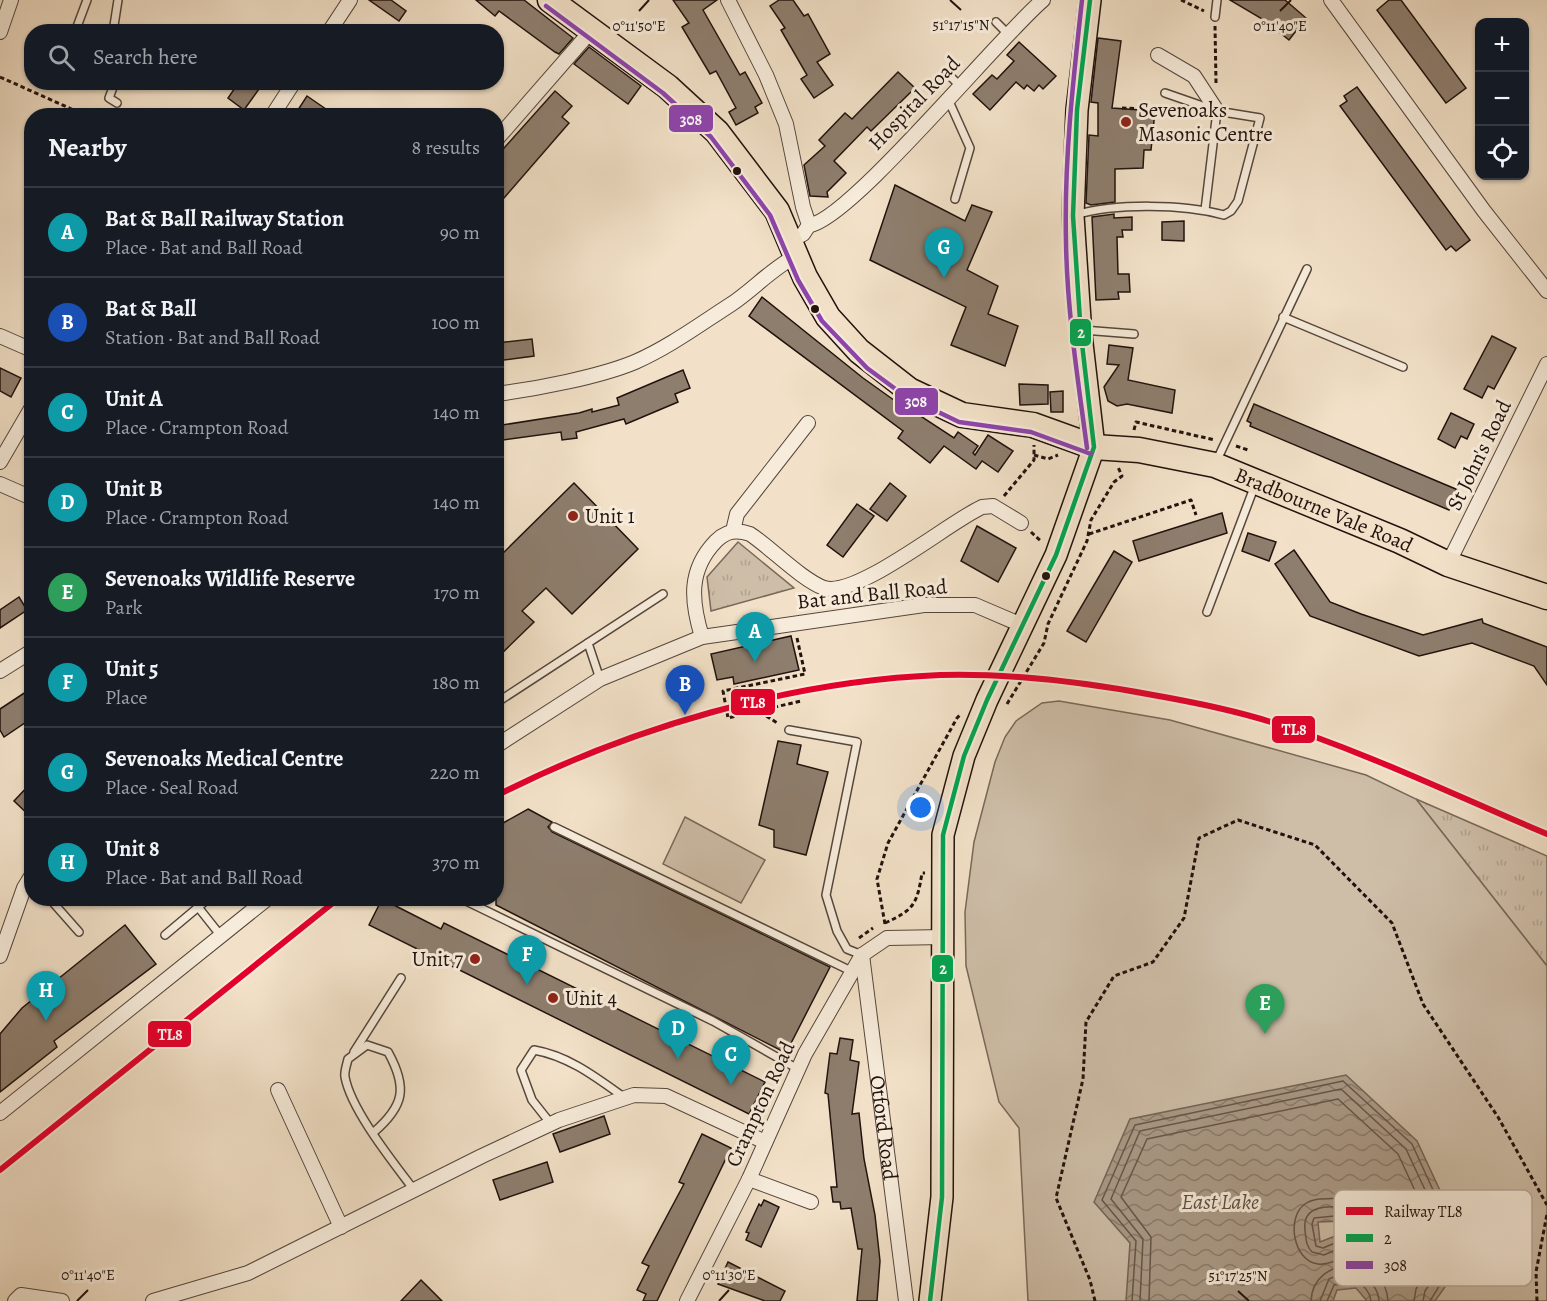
<!DOCTYPE html>
<html lang="en">
<head>
<meta charset="utf-8">
<style>
  :root { --surface:#171b24; --page:#20242c; --text:#f1f3f6; --muted:#9ea1a6; --line:#363941; --accent:#c59692 }
  body { margin:0; font-family:Alegreya,serif; background:var(--page); color:var(--text) }
  .controls { position:absolute; right:18px; top:18px; display:grid; overflow:hidden; border-radius:12px; box-shadow:0 2px 4px #0004 }
  .controls button { width:54px; height:54px; display:grid; place-items:center; padding:0; border:0; border-bottom:2px solid var(--line); background:var(--surface); color:var(--text); font:30px sans-serif }
  .you { position:absolute; left:921px; top:808px; width:21px; height:21px; margin:-15px; border:4px solid #fff; border-radius:50%; background:#1a73e8; box-shadow:0 0 0 9px #1a73e833 }
  .badge { display:grid; place-items:center; width:39px; height:39px; border-radius:50%; background:var(--accent); color:#fff; font-size:20px; font-weight:700 }
  .pin { position:absolute; translate:-50% -50px; filter:drop-shadow(0 2px 3px #0008) }
  .pin::after { content:''; position:absolute; top:32px; width:21px; height:18px; background:inherit; clip-path:polygon(0 0,100% 0,50% 100%) }
  .list { margin:0; padding:0; list-style:none }
  h2 { display:flex; justify-content:space-between; align-items:center; height:78px; margin:0; padding:0 24px; font-size:26px }
  h2 small { font-size:20px; font-weight:400; color:var(--muted) }
  .list li { display:grid; grid-template-columns:39px 1fr auto; gap:18px; align-items:center; box-sizing:border-box; height:90px; padding:0 24px; border-top:2px solid var(--line) }
  .list b { display:block; font-size:22px; white-space:nowrap }
  .list p { margin:0; font-size:20px; white-space:nowrap; color:var(--muted) }
  .list em { font-size:20px; font-style:normal; color:var(--muted) }
  .icon { flex:none; width:33px; height:33px; fill:none; stroke:currentColor; stroke-width:2; stroke-linecap:round; stroke-linejoin:round }
  .map { position:relative; flex:none; width:1547px; height:1301px; overflow:hidden }
  .search { position:absolute; background:var(--surface); box-shadow:0 2px 4px #0004; left:24px; top:24px; width:480px; height:66px; display:flex; align-items:center; gap:15px; box-sizing:border-box; padding:0 21px; border-radius:24px; color:var(--muted); font-size:22px }
  .panel { position:absolute; background:var(--surface); box-shadow:0 2px 4px #0004; left:24px; top:108px; width:480px; height:798px; border-radius:24px }
  .map>svg:first-child { display:block }
  .grass { fill:url(#grass-tufts); stroke:#78685a; stroke-width:1.5 }
  .green { fill:#cebea8; stroke:#78685a; stroke-width:1.5 }
  .water { fill:url(#water-waves); stroke:#746457; stroke-width:1.5; fill-rule:evenodd }
  .lines { fill:none; stroke-linecap:round; stroke-linejoin:round }
  .shore { stroke:#66564a; stroke-width:1.5 }
  .building { fill:#8e7e6e; stroke:#21120d; stroke-width:1.5 }
  .lane-casing { stroke:#55463c; stroke-width:10 }
  .street-casing { stroke:#55463c; stroke-width:16 }
  .primary-casing { stroke:#21120d; stroke-width:24 }
  .highway-casing { stroke:#21120d; stroke-width:27 }
  .path { stroke:#21120d; stroke-width:3; stroke-dasharray:4.5 3; stroke-linecap:butt }
  .lane { stroke:#f7ecdb; stroke-width:7 }
  .street { stroke:#f7ecdb; stroke-width:14 }
  .primary { stroke:#f2e1c8; stroke-width:21 }
  .highway { stroke:#f2e1c8; stroke-width:24 }
  .bus-1-casing { stroke:#f7ecdb; stroke-width:9 }
  .bus-2-casing { stroke:#f7ecdb; stroke-width:9 }
  .bus-1 { stroke:#00a651; stroke-width:4.5 }
  .bus-2 { stroke:#8e44ad; stroke-width:4.5 }
  .rail-1-casing { stroke:#f7ecdb; stroke-width:10 }
  .rail-1 { stroke:#e4002b; stroke-width:6 }
  .ticks { fill:none; stroke:#21120d; stroke-width:2 }
  .poi-dot { fill:#8f2418; stroke:#f7ecdb; stroke-width:2 }
  .bus-dot { fill:#21120d; stroke:#f7ecdb; stroke-width:2 }
  .labels { text-anchor:middle; dominant-baseline:central; stroke-width:6; stroke-linejoin:round; paint-order:stroke }
  .street-label { font-size:21px; fill:#21120d; stroke:#f7ecdb }
  .poi-label { font-size:21px; fill:#21120d; stroke:#f7ecdb; text-anchor:start }
  .water-label { font-size:22px; font-style:italic; fill:#5f5044; stroke:#f7ecdb }
  .key { fill:#f7ecdb; stroke:#b7ab9d; stroke-width:1.5 }
  .key-label { font-size:16px; fill:#21120d }
  .ticks-label { font-size:15px; text-anchor:middle; fill:#21120d; stroke:#f7ecdb; stroke-width:6; stroke-linejoin:round; paint-order:stroke }
  .line-badge { stroke:#f7ecdb; stroke-width:2 }
  .badge-label { font-size:16px; text-anchor:middle; font-weight:bold; fill:#fff }
</style>
</head>
<body>
<div class="map">
<svg width="1547" height="1301" viewBox="0 0 1547 1301">
  <defs>
    <pattern id="grass-tufts" width="24" height="20" patternUnits="userSpaceOnUse" patternTransform="scale(1.5)"><rect width="24" height="20" fill="#cebea8"/><path d="M3 7l-1-3M5 7V3M7 7l1-3M15 17l-1-3M17 17v-4M19 17l1-3" fill="none" stroke="#b1a28f"/></pattern>
    <pattern id="water-waves" width="16" height="10" patternUnits="userSpaceOnUse" patternTransform="scale(1.5)"><rect width="16" height="10" fill="#ab9b88"/><path d="M0 5q4-4 8 0t8 0" fill="none" stroke="#8b7d6e"/></pattern>
  </defs>
  <rect width="100%" height="100%" fill="#f2e1c8"/>
  <filter id="stains"><feTurbulence type="fractalNoise" baseFrequency=".00333" numOctaves="4"/><feColorMatrix values="0 0 0 0 .2 0 0 0 0 .09 0 0 0 0 .02 0 0 0 .5 -.17"/></filter>
  <radialGradient id="worn" r=".72"><stop offset=".6" stop-color="#630" stop-opacity="0"/><stop offset="1" stop-color="#630" stop-opacity=".3"/></radialGradient>
  <!-- grass -->
  <g class="grass">
    <path d="M738,542L794,588L711,611L707,577Z"/>
    <path d="M1416,799L1547,856V966Z"/>
  </g>
  <!-- green -->
  <g class="green">
    <path d="M1059,701L1170,720L1366,775L1416,799L1547,966V1301H1028L1019,1128L999,1102L966,966L965,912L974,842L995,762L1005,737L1016,721L1042,703Z"/>
    <path d="M685,817L765,860L741,903L663,864Z"/>
  </g>
  <!-- water -->
  <path class="water" d="M1346,1075L1417,1141L1469,1253L1435,1301H1367L1356,1288L1337,1290L1333,1301H1126L1130,1243L1094,1202L1130,1119ZM1344,1221L1348,1231L1320,1242L1318,1222Z"/>
  <g class="lines">
    <!-- shore -->
    <g class="shore">
      <path d="M1341,1198C1363,1199 1380,1228 1364,1246C1358,1253 1348,1256 1340,1259C1332,1262 1326,1265 1318,1264C1293,1261 1286,1217 1305,1204C1315,1197 1330,1199 1341,1198Z"/>
      <path d="M1347,1208C1359,1214 1364,1228 1358,1240L1324,1255L1312,1252C1306,1246 1306,1239 1305,1230C1302,1205 1328,1205 1347,1208Z"/>
      <path d="M1345,1215L1354,1228L1352,1236L1323,1248L1316,1246L1312,1224L1314,1218Z"/>
      <path d="M1132,1301L1136,1241L1102,1200L1135,1125L1343,1081L1412,1144L1461,1251L1430,1301"/>
      <path d="M1140,1301L1143,1239L1111,1199L1140,1131L1341,1089L1406,1149L1453,1250L1425,1291L1423,1301"/>
      <path d="M1149,1301L1151,1237L1121,1197L1147,1139L1338,1099L1398,1154L1442,1249L1416,1289L1414,1301"/>
      <path d="M1311,1301C1313,1254 1386,1255 1388,1301"/>
      <path d="M1320,1301L1329,1279C1349,1270 1377,1276 1379,1301"/>
      <path d="M1327,1301L1334,1285C1350,1280 1368,1281 1371,1301"/>
    </g>
  </g>
  <!-- building -->
  <g class="building">
    <path d="M369,0H391L406,11L399,21Z"/>
    <path d="M476,0H524L573,38L559,54L555,52L499,11L495,16Z"/>
    <path d="M673,0H717L703,10L740,75L745,72L762,103L755,107L758,113L736,125L729,112L736,108L716,71L710,74L682,27L689,23Z"/>
    <path d="M779,0H793L804,16L808,14L830,54L817,62L833,85L814,98L801,79L807,75L781,30L785,28L770,6Z"/>
    <path d="M1230,0H1285L1306,18L1289,40L1264,20Z"/>
    <path d="M1389,0H1401L1466,88L1446,103L1377,10Z"/>
    <path d="M1098,38L1121,41L1112,108L1155,111L1151,150H1144L1143,168L1115,169V202L1091,205L1086,203L1089,135L1098,136V103L1091,102Z"/>
    <path d="M1019,42L1056,76L1043,89L1039,85L1034,91L1027,85L1024,89L1016,82L990,110L973,94L992,75L997,79L1014,61L1007,55Z"/>
    <path d="M589,47L641,86L628,104L574,64Z"/>
    <path d="M898,72L915,88L871,131L867,127L834,161L846,173L827,192L828,197L810,196L804,165L825,146L819,140L845,113L852,119Z"/>
    <path d="M239,82H264L244,110L228,98Z"/>
    <path d="M1357,87L1470,240L1456,251L1451,246L1446,250L1340,106L1347,101L1344,96Z"/>
    <path d="M555,91L572,106L562,117L569,123L504,198L496,192V157Z"/>
    <path d="M307,96L336,116H294Z"/>
    <path d="M895,185L965,221L972,205L992,212L967,270L998,286L988,314L1018,326L1005,366L951,345L966,307L870,260Z"/>
    <path d="M1114,214V218L1132,217V230H1122L1123,237H1117L1118,274H1129L1130,292H1118L1119,299L1096,300L1092,217Z"/>
    <path d="M1184,221V241L1162,240V222Z"/>
    <path d="M762,297L863,378L912,413L913,411L954,438L958,432L978,446L973,453L975,455L988,435L1013,451L998,472L982,461L976,469L944,446L930,463L898,438L903,431L749,316Z"/>
    <path d="M1492,336L1516,348L1494,389L1488,386L1482,398L1464,389Z"/>
    <path d="M532,339L534,356L496,361V343Z"/>
    <path d="M1109,345L1133,348L1128,380L1175,390L1172,413L1127,404L1117,406L1108,401L1104,387L1119,365L1107,364Z"/>
    <path d="M0,368L21,378L11,397L0,391Z"/>
    <path d="M683,370L690,388L675,394L678,402L626,424L624,419L576,432L577,438L562,440L561,432L496,441V426L579,413L592,409V412L619,405L617,398Z"/>
    <path d="M1019,384L1048,385V404L1020,405Z"/>
    <path d="M1063,391V412H1051L1050,392Z"/>
    <path d="M1254,404L1458,490L1449,510L1250,426L1251,423L1247,421Z"/>
    <path d="M1451,413L1474,424L1467,439L1461,436L1455,448L1438,439Z"/>
    <path d="M574,483L638,549L572,614L546,588L522,611L534,622L496,659V560Z"/>
    <path d="M890,483L906,496L887,521L870,509Z"/>
    <path d="M857,504L874,516L843,557L827,545Z"/>
    <path d="M1222,513L1227,533L1139,561L1133,541Z"/>
    <path d="M977,526L1016,548L998,582L961,561Z"/>
    <path d="M1248,533L1276,542L1269,561L1242,551Z"/>
    <path d="M1294,550L1330,602L1361,614L1423,635L1482,619L1483,623L1547,647V685L1534,666L1472,643L1419,656L1310,616L1275,564Z"/>
    <path d="M1114,551L1132,562L1086,642L1067,631Z"/>
    <path d="M19,597L27,610L0,628V610Z"/>
    <path d="M791,636L799,670L734,684L733,677L717,680L711,654Z"/>
    <path d="M32,688V718L4,737L0,730V709Z"/>
    <path d="M778,741L801,745L797,764L828,772L806,855L774,847V830L759,825Z"/>
    <path d="M32,782V818L14,801Z"/>
    <path d="M528,809L552,822L548,827L552,832L830,967L786,1053L496,905V827Z"/>
    <path d="M382,899L441,929L444,923L765,1082L749,1114L369,925Z"/>
    <path d="M125,925L156,964L54,1041L57,1047L0,1092V1034L22,1008Z"/>
    <path d="M840,1038L853,1040L850,1060L859,1062L852,1114L859,1113L864,1159L875,1215L880,1261L877,1301H857L862,1249H858L851,1208L841,1209L840,1202H833L831,1187H837L828,1094L825,1093L830,1053L837,1054Z"/>
    <path d="M604,1116L610,1134L560,1152L553,1134Z"/>
    <path d="M702,1134L731,1148L657,1301H643L646,1294L637,1290L649,1266L642,1263L684,1184L679,1182Z"/>
    <path d="M547,1162L553,1182L500,1200L493,1180Z"/>
    <path d="M764,1200L779,1207L761,1247L746,1240L749,1233L746,1232L759,1204L761,1206Z"/>
    <path d="M728,1262L785,1291L780,1301H765L718,1284Z"/>
    <path d="M421,1280L442,1301H401Z"/>
  </g>
  <g class="lines">
    <defs>
      <g id="lane">
        <path d="M1215,17L1217,0"/>
        <path d="M996,22L1007,33"/>
        <path d="M75,32L87,0"/>
        <path d="M113,32L118,0"/>
        <path d="M948,74L960,86"/>
        <path d="M115,82L109,98L117,103"/>
        <path d="M948,99L970,148L955,199"/>
        <path d="M1205,210L1217,111"/>
        <path d="M1075,215C1116,203 1183,204 1224,215L1231,211L1238,201L1260,118L1217,111L1165,93"/>
        <path d="M1283,317L1403,367"/>
        <path d="M1083,330L1134,334"/>
        <path d="M1216,462L1307,269"/>
        <path d="M1207,612L1255,485"/>
        <path d="M588,643L600,679"/>
        <path d="M496,703L663,594"/>
        <path d="M789,730L857,742L826,895L837,931L847,949L862,955"/>
        <path d="M554,827L851,971"/>
        <path d="M49,898L79,932"/>
        <path d="M460,898L713,1021L798,1069"/>
        <path d="M198,907L221,936"/>
        <path d="M165,935L209,898"/>
        <path d="M354,1052L401,978"/>
        <path d="M551,1124L532,1100L521,1070L534,1050C569,1056 597,1078 625,1098"/>
        <path d="M374,1132C404,1106 408,1088 388,1052L367,1045L348,1059C347,1064 344,1071 345,1077C351,1110 393,1162 414,1190"/>
      </g>
      <g id="street">
        <path d="M728,0L766,75L786,124L803,207L809,225L803,234L790,241"/>
        <path d="M1331,0L1484,211L1547,291"/>
        <path d="M0,32L11,0"/>
        <path d="M329,32L350,0"/>
        <path d="M1158,55L1194,76L1217,111"/>
        <path d="M272,116L294,82"/>
        <path d="M496,140L591,31"/>
        <path d="M809,225C848,222 1000,36 1043,0"/>
        <path d="M0,336L32,350"/>
        <path d="M496,394C536,389 599,377 635,362C669,347 699,325 730,305C753,290 771,269 796,256"/>
        <path d="M0,462L32,407"/>
        <path d="M0,484L32,498"/>
        <path d="M733,531L737,514L808,423"/>
        <path d="M1448,564L1547,364"/>
        <path d="M702,637C691,601 688,570 716,541C726,531 736,529 750,534C770,547 802,580 824,588C857,598 949,522 982,507L993,506L1021,523"/>
        <path d="M0,671L32,651"/>
        <path d="M496,746L600,679L702,637L924,605H975L1024,626"/>
        <path id="s1" d="M862,955L906,1301"/>
        <path d="M0,956L24,888L32,875"/>
        <path d="M278,1090L341,1227"/>
        <path d="M0,1113L268,898"/>
        <path d="M749,1179L811,1202"/>
        <path d="M15,1301L21,1295L62,1301"/>
        <path d="M153,1301L248,1273L482,1156L559,1120L634,1095L666,1096L765,1142"/>
        <path d="M687,1301L749,1179L805,1054L862,955L887,938L944,937"/>
      </g>
      <path id="primary" d="M930,1301L942,1197L943,835L964,756L987,700L1056,555L1094,447L1081,335L1073,216L1077,110L1090,0"/>
      <g id="highway">
        <path id="s2" d="M550,0L668,87L717,132L777,211L805,277L828,317L859,351L909,390L962,415L1033,425L1094,447L1139,450L1215,465L1400,541L1448,564L1547,597"/>
      </g>
    </defs>
    <!-- lane casing -->
    <use href="#lane" class="lane-casing"/>
    <!-- street casing -->
    <use href="#street" class="street-casing"/>
    <!-- primary casing -->
    <use href="#primary" class="primary-casing"/>
    <!-- highway casing -->
    <use href="#highway" class="highway-casing"/>
    <!-- path -->
    <g class="path">
      <path d="M1181,0L1204,11"/>
      <path d="M1215,26L1216,83"/>
      <path d="M0,77L87,116"/>
      <path d="M1122,108L1175,110"/>
      <path d="M1134,430L1136,422L1215,440"/>
      <path d="M1236,446L1248,450"/>
      <path d="M1034,455L1048,459L1058,455"/>
      <path d="M1004,496L1034,460V445"/>
      <path d="M1031,532L1042,542"/>
      <path d="M1089,534L1191,500L1196,515"/>
      <path d="M797,638L805,674L723,691L728,718L801,701"/>
      <path d="M1007,704L1044,643L1048,624L1087,541L1091,520L1114,482L1122,476L1118,467"/>
      <path d="M760,712L779,724"/>
      <path d="M885,923C914,910 917,904 922,873H925"/>
      <path d="M885,924L877,879L888,843L957,718L960,715"/>
      <path d="M859,938L873,928"/>
      <path d="M1095,1301L1090,1280L1056,1198L1083,1079L1086,1022L1114,976L1153,962L1184,918L1199,838L1238,820L1315,845L1392,923L1423,1004L1498,1117L1547,1205"/>
      <path d="M1537,1301L1536,1272L1547,1214"/>
    </g>
    <!-- lane -->
    <use href="#lane" class="lane"/>
    <!-- street -->
    <use href="#street" class="street"/>
    <!-- primary -->
    <use href="#primary" class="primary"/>
    <!-- highway -->
    <use href="#highway" class="highway"/>
    <defs>
      <path id="bus-1" d="M930,1301L942,1197L943,835L964,756L987,700L1056,555L1094,447L1081,335L1073,216L1077,110L1090,0"/>
      <g id="bus-2">
        <path d="M1082,0C1073,81 1064,161 1066,242C1067,311 1078,380 1087,448"/>
        <path d="M546,6L663,93L711,137L770,215L798,280L822,321L867,368L905,396L959,422L1031,432L1091,454"/>
      </g>
    </defs>
    <!-- bus-1 casing -->
    <use href="#bus-1" class="bus-1-casing"/>
    <!-- bus-2 casing -->
    <use href="#bus-2" class="bus-2-casing"/>
    <!-- bus-1 -->
    <use href="#bus-1" class="bus-1"/>
    <!-- bus-2 -->
    <use href="#bus-2" class="bus-2"/>
    <defs>
      <g id="rail-1">
        <path d="M496,796C629,728 790,681 940,675C1012,673 1083,682 1153,695C1193,702 1233,710 1271,722C1366,752 1456,796 1547,834"/>
        <path d="M0,1170L339,898"/>
      </g>
    </defs>
    <!-- rail-1 casing -->
    <use href="#rail-1" class="rail-1-casing"/>
    <!-- rail-1 -->
    <use href="#rail-1" class="rail-1"/>
  </g>
  <!-- ticks -->
  <path class="ticks" d="M950,0L961,10M639,11L649,0M1280,11L1291,0M1238,1291L1249,1301M77,1301L88,1290M719,1301L729,1290"/>
  <!-- markers -->
  <g class="poi-dot">
    <circle cx="1126" cy="122" r="6"/>
    <circle cx="573" cy="516" r="6"/>
    <circle cx="475" cy="959" r="6"/>
    <circle cx="553" cy="998" r="6"/>
  </g>
  <g class="bus-dot">
    <circle cx="737" cy="171" r="5"/>
    <circle cx="815" cy="309" r="5"/>
    <circle cx="1046" cy="576" r="5"/>
  </g>
  <g class="labels">
    <!-- street labels -->
    <g class="street-label">
      <text transform="translate(914 103) rotate(-46)">Hospital Road</text>
      <text transform="translate(1479 455) rotate(-64)">St John's Road</text>
      <text stroke="none"><textPath href="#s2" startOffset="975">Bradbourne Vale Road</textPath></text>
      <text transform="translate(872 594) rotate(-6)">Bat and Ball Road</text>
      <text transform="translate(760 1104) rotate(-65)">Crampton Road</text>
      <text stroke="none"><textPath href="#s1" startOffset="174">Otford Road</textPath></text>
    </g>
    <!-- poi labels -->
    <g class="poi-label">
      <text x="1138" y="110">Sevenoaks<tspan x="1138" dy="24">Masonic Centre</tspan></text>
      <text x="585" y="516">Unit 1</text>
      <text x="463" y="959" text-anchor="end">Unit 7</text>
      <text x="565" y="998">Unit 4</text>
    </g>
    <!-- water labels -->
    <g class="water-label">
      <text x="1220" y="1202">East Lake</text>
    </g>
  </g>
  <!-- legend -->
  <rect x="1334" y="1190" width="198" height="96" rx="9" class="key"/>
  <rect x="1346" y="1207" width="27" height="8" fill="#e4002b"/>
  <rect x="1346" y="1234" width="27" height="8" fill="#00a651"/>
  <rect x="1346" y="1261" width="27" height="8" fill="#8e44ad"/>
  <g class="key-label">
    <text x="1384" y="1217">Railway TL8</text>
    <text x="1384" y="1244">2</text>
    <text x="1384" y="1271">308</text>
  </g>
  <g class="ticks-label">
    <text x="961" y="30">51°17'15"N</text>
    <text x="639" y="31">0°11'50"E</text>
    <text x="1280" y="31">0°11'40"E</text>
    <text x="88" y="1280">0°11'40"E</text>
    <text x="729" y="1280">0°11'30"E</text>
    <text x="1238" y="1281">51°17'25"N</text>
  </g>
  <g class="line-badge">
    <rect x="668" y="104" width="46" height="29" rx="6" fill="#8e44ad"/>
    <rect x="1069" y="318" width="23" height="29" rx="6" fill="#00a651"/>
    <rect x="894" y="387" width="45" height="29" rx="6" fill="#8e44ad"/>
    <rect x="730" y="688" width="46" height="28" rx="6" fill="#e4002b"/>
    <rect x="1271" y="715" width="45" height="29" rx="6" fill="#e4002b"/>
    <rect x="931" y="954" width="23" height="29" rx="6" fill="#00a651"/>
    <rect x="147" y="1020" width="45" height="28" rx="6" fill="#e4002b"/>
  </g>
  <g class="badge-label">
    <text x="691" y="125">308</text>
    <text x="1081" y="338">2</text>
    <text x="916" y="407">308</text>
    <text x="753" y="708">TL8</text>
    <text x="1294" y="735">TL8</text>
    <text x="943" y="974">2</text>
    <text x="170" y="1040">TL8</text>
  </g>
  <rect width="100%" height="100%" filter="url(#stains)"/>
  <rect width="100%" height="100%" fill="url(#worn)"/>
</svg>
<div class="controls">
<button>+</button>
<button>−</button>
<button><svg class="icon" aria-label="locate" viewBox="0 0 24 24"><circle cx="12" cy="12" r="6"/><path d="M12 2v4M12 18v4M2 12h4M18 12h4"/></svg></button>
</div>
<div class="you"></div>
<div class="pin badge" style="left:755px;top:662px;background:#0f9aa8">A</div>
<div class="pin badge" style="left:685px;top:715px;background:#1a4fb4">B</div>
<div class="pin badge" style="left:731px;top:1085px;background:#0f9aa8">C</div>
<div class="pin badge" style="left:678px;top:1059px;background:#0f9aa8">D</div>
<div class="pin badge" style="left:1265px;top:1034px;background:#2e9e5b">E</div>
<div class="pin badge" style="left:527px;top:985px;background:#0f9aa8">F</div>
<div class="pin badge" style="left:944px;top:278px;background:#0f9aa8">G</div>
<div class="pin badge" style="left:46px;top:1021px;background:#0f9aa8">H</div>
<div class="search"><svg class="icon" aria-label="search" viewBox="0 0 24 24"><circle cx="10" cy="10" r="6"/><path d="M15 15l6 6"/></svg>Search here</div>
<section class="panel">
<h2>Nearby<small>8 results</small></h2>
<ul class="list">
<li><span class="badge" style="background:#0f9aa8">A</span><div><b>Bat &amp; Ball Railway Station</b><p>Place · Bat and Ball Road</p></div><em>90 m</em></li>
<li><span class="badge" style="background:#1a4fb4">B</span><div><b>Bat &amp; Ball</b><p>Station · Bat and Ball Road</p></div><em>100 m</em></li>
<li><span class="badge" style="background:#0f9aa8">C</span><div><b>Unit A</b><p>Place · Crampton Road</p></div><em>140 m</em></li>
<li><span class="badge" style="background:#0f9aa8">D</span><div><b>Unit B</b><p>Place · Crampton Road</p></div><em>140 m</em></li>
<li><span class="badge" style="background:#2e9e5b">E</span><div><b>Sevenoaks Wildlife Reserve</b><p>Park</p></div><em>170 m</em></li>
<li><span class="badge" style="background:#0f9aa8">F</span><div><b>Unit 5</b><p>Place</p></div><em>180 m</em></li>
<li><span class="badge" style="background:#0f9aa8">G</span><div><b>Sevenoaks Medical Centre</b><p>Place · Seal Road</p></div><em>220 m</em></li>
<li><span class="badge" style="background:#0f9aa8">H</span><div><b>Unit 8</b><p>Place · Bat and Ball Road</p></div><em>370 m</em></li>
</ul>
</section>
</div>
</body>
</html>
